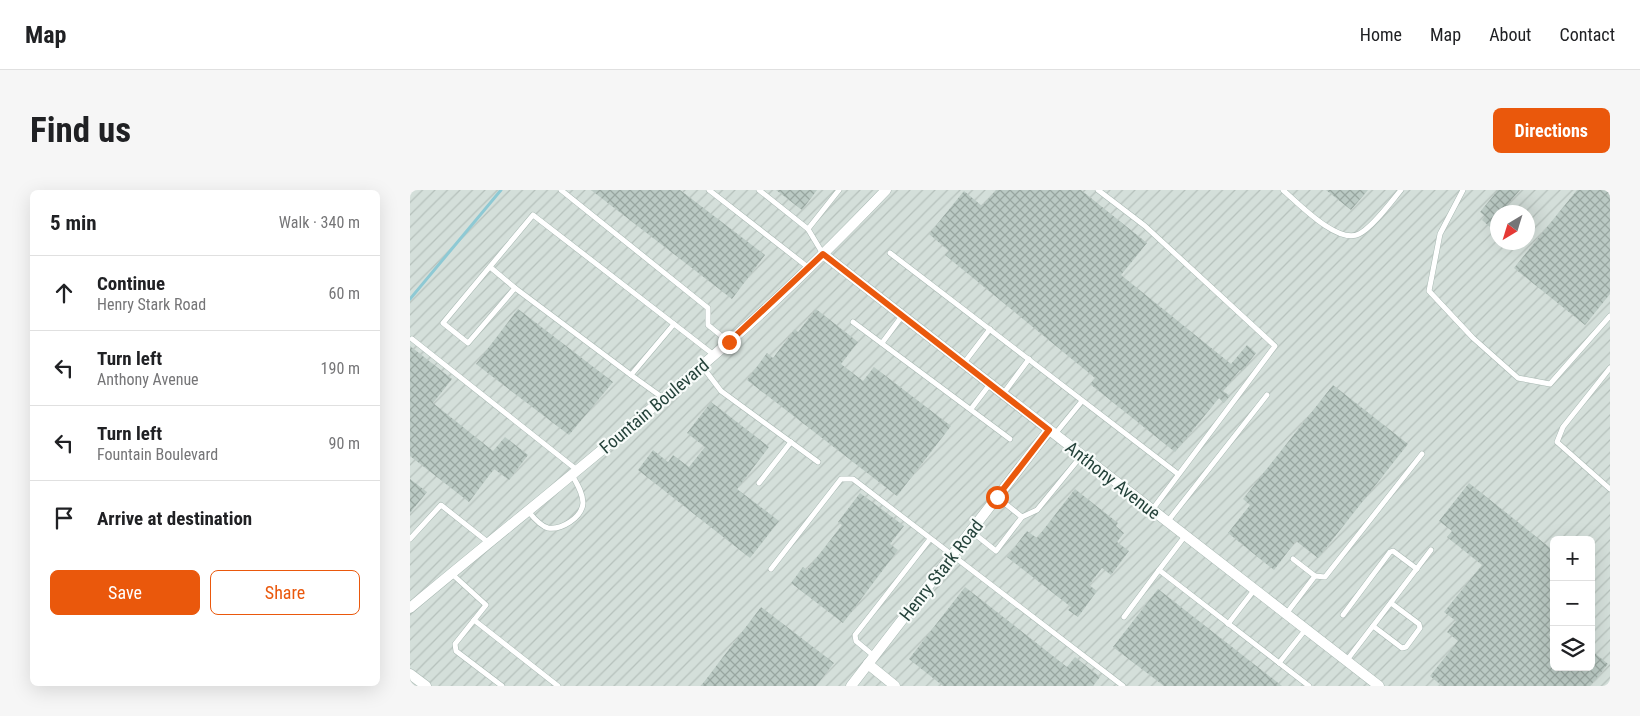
<!DOCTYPE html>
<html lang="en">
<head>
<meta charset="utf-8">
<style>
  :root { --surface:#fff; --page:#f6f6f6; --text:#202124; --muted:#757577; --line:#e0e0e0; --accent:#ea580c }
  body { margin:0; font-family:"Roboto Condensed",sans-serif; background:var(--page); color:var(--text) }
  .controls { position:absolute; right:15px; bottom:15px; display:grid; overflow:hidden; border-radius:8px; box-shadow:0 5px 20px #0002 }
  .controls button { width:45px; height:45px; display:grid; place-items:center; padding:0; border:0; border-bottom:1px solid var(--line); background:var(--surface); color:var(--text); font:25px sans-serif }
  .compass { position:absolute; left:1080px; top:15px; width:45px; height:45px; border-radius:50%; background:var(--surface); box-shadow:0 5px 20px #0002; rotate:218deg }
  .stop { position:absolute; width:15px; height:15px; margin:-11px; border:4px solid #ea580c; border-radius:50%; background:#fff }
  .stop.end { background:#ea580c; border-color:#fff; box-shadow:0 1px 5px #0008 }
  .list { margin:0; padding:0; list-style:none }
  h2 { display:flex; justify-content:space-between; align-items:center; height:65px; margin:0; padding:0 20px; font-size:21px }
  h2 small { font-size:16px; font-weight:400; color:var(--muted) }
  .list li { display:grid; grid-template-columns:32px 1fr auto; gap:15px; align-items:center; box-sizing:border-box; height:75px; padding:0 20px; border-top:1px solid var(--line) }
  .list b { display:block; font-size:19px; white-space:nowrap }
  .list p { margin:0; font-size:16px; white-space:nowrap; color:var(--muted) }
  .list em { font-size:16px; font-style:normal; color:var(--muted) }
  .actions { display:flex; gap:10px; padding:15px 20px }
  .actions a { flex:1; padding:11px 0; border:1px solid var(--accent); border-radius:8px; text-align:center; font-size:18px; color:var(--accent) }
  .actions .main { background:var(--accent); color:#fff }
  .icon { flex:none; width:28px; height:28px; fill:none; stroke:currentColor; stroke-width:2; stroke-linecap:round; stroke-linejoin:round }
  .map { position:relative; flex:none; width:1200px; height:496px; overflow:hidden; border-radius:8px }
  header { display:flex; align-items:center; gap:30px; box-sizing:border-box; height:70px; padding:0 25px; background:var(--surface); border-bottom:1px solid var(--line) }
  header strong { font-size:24px }
  nav { display:flex; gap:28px; margin-inline-start:auto; font-size:18px }
  .intro { display:flex; align-items:center; justify-content:space-between; box-sizing:border-box; height:120px; padding:0 30px }
  h1 { margin:0; font-size:35px }
  .button { padding:12px 22px; border-radius:8px; background:var(--accent); color:#fff; font-size:18px; font-weight:700 }
  main { display:flex; gap:30px; padding:0 30px }
  aside { flex:1; background:var(--surface); border-radius:8px; box-shadow:0 5px 20px #0002 }
  .map>svg:first-child { display:block }
  .industrial { fill:url(#industrial-furrows); fill-rule:evenodd }
  .lines { fill:none; stroke-linecap:round; stroke-linejoin:round }
  .stream { stroke:#8ec9d4; stroke-width:3 }
  .building { fill:url(#building-cross-hatch) }
  .lane-casing { stroke:#a8b8b2; stroke-width:6 }
  .street-casing { stroke:#a8b8b2; stroke-width:11 }
  .lane { stroke:#fff; stroke-width:5 }
  .street { stroke:#fff; stroke-width:10 }
  .route { stroke:#ea580c; stroke-width:6 }
  .labels { text-anchor:middle; dominant-baseline:central; stroke-width:4.5; stroke-linejoin:round; paint-order:stroke }
  .street-label { font-size:18px; fill:#24423a; stroke:#f7fbf9 }
</style>
</head>
<body>
<header>
<strong>Map</strong>
<nav><a>Home</a><a>Map</a><a>About</a><a>Contact</a></nav>
</header>
<div class="intro"><h1>Find us</h1><a class="button">Directions</a></div>
<main>
<aside>
<h2>5 min<small>Walk · 340 m</small></h2>
<ul class="list">
<li><svg class="icon" aria-label="ahead" viewBox="0 0 24 24"><path d="M12 20V5M6 11l6-6 6 6"/></svg><div><b>Continue</b><p>Henry Stark Road</p></div><em>60 m</em></li>
<li><svg class="icon" aria-label="left" viewBox="0 0 24 24"><path d="M17 20v-9H6M10 6l-5 5 5 5"/></svg><div><b>Turn left</b><p>Anthony Avenue</p></div><em>190 m</em></li>
<li><svg class="icon" aria-label="left" viewBox="0 0 24 24"><path d="M17 20v-9H6M10 6l-5 5 5 5"/></svg><div><b>Turn left</b><p>Fountain Boulevard</p></div><em>90 m</em></li>
<li><svg class="icon" aria-label="arrive" viewBox="0 0 24 24"><path d="M6 21V4h12l-3 4 3 4H6"/></svg><div><b>Arrive at destination</b></div></li>
</ul>
<div class="actions"><a class="main">Save</a><a>Share</a></div>
</aside>
<div class="map">
<svg width="1200" height="496" viewBox="0 0 1200 496">
  <defs>
    <pattern id="industrial-furrows" width="10" height="10" patternUnits="userSpaceOnUse" patternTransform="scale(1.25)"><rect width="10" height="10" fill="#d4dfda"/><path d="M-1 1l2-2M0 10L10 0M9 11l2-2" fill="none" stroke="#b6c1bc"/></pattern>
    <pattern id="building-cross-hatch" width="8" height="8" patternUnits="userSpaceOnUse" patternTransform="scale(1.25)"><rect width="8" height="8" fill="#bbcac4"/><path d="M0 0l8 8M0 8l8-8" fill="none" stroke="#98a6a0"/></pattern>
  </defs>
  <rect width="100%" height="100%" fill="#e6efeb"/>
  <!-- industrial -->
  <path class="industrial" d="M0,0H1200V496H0ZM1088,22H1118V52H1088ZM1144,350H1181V477H1144Z"/>
  <g class="lines">
    <!-- stream -->
    <path class="stream" d="M0,109L91,0"/>
  </g>
  <!-- building -->
  <g class="building">
    <path d="M181,0H270L355,65L322,109Z"/>
    <path d="M366,0H407L392,20Z"/>
    <path d="M586,0H671L737,53L711,85L821,174L837,155L846,163L832,181L830,180L813,201L820,206L814,213L809,208L765,262L680,194L685,188L535,65L539,61L519,44L554,1L572,16Z"/>
    <path d="M916,0H958L941,20Z"/>
    <path d="M1088,0H1110L1091,22H1088V27L1080,37L1072,30L1075,26L1070,22Z"/>
    <path d="M1167,0H1200V104L1175,135L1104,78Z"/>
    <path d="M108,119L203,192L159,245L66,174Z"/>
    <path d="M406,119L448,152L431,174L453,191L464,177L541,236L487,306L337,190L357,163L363,168L385,139L388,142Z"/>
    <path d="M0,156L42,189L23,213L83,261L95,247L118,265L99,290L84,279L59,312L0,266Z"/>
    <path d="M923,195L998,254L908,368L886,351L864,380L818,343L840,315L833,309Z"/>
    <path d="M301,212L359,257L327,299L369,331L340,368L228,280L243,260L258,272L263,265L279,277L295,257L277,243Z"/>
    <path d="M0,289L17,302L0,323Z"/>
    <path d="M1059,293L1144,361V439L1139,445L1144,449V477H1181V460L1198,474L1180,496H1032L1020,486L1048,451L1037,442L1046,431L1034,422L1072,375L1037,347L1042,341L1029,331Z"/>
    <path d="M665,299L708,333L706,336L714,343L707,352L719,361L701,385L692,378L679,395L687,401L668,427L658,420L661,417L597,367L617,341L627,348Z"/>
    <path d="M450,303L494,336L480,354L488,360L433,433L381,393L393,377L397,380L432,335L428,332Z"/>
    <path d="M555,397L657,477L665,467L690,487L683,496H533L499,469Z"/>
    <path d="M748,399L872,496H754L703,457Z"/>
    <path d="M351,417L424,473L406,496H291Z"/>
  </g>
  <g class="lines">
    <defs>
      <g id="lane">
        <path d="M151,0L298,118V135L319,152"/>
        <path d="M299,0L399,78"/>
        <path d="M349,0L398,39"/>
        <path d="M688,0L735,36L865,156L742,320"/>
        <path d="M873,0C888,13 928,55 949,44C962,38 981,12 991,0"/>
        <path d="M1053,0L1030,44L1019,101L1063,148L1108,188L1140,194L1200,126"/>
        <path d="M480,63L768,284"/>
        <path d="M413,64L398,39L429,0"/>
        <path d="M80,77L105,98"/>
        <path d="M443,132L600,249"/>
        <path d="M2,149L167,280"/>
        <path d="M472,153L492,126"/>
        <path d="M554,173L580,139"/>
        <path d="M292,176L311,201L408,272"/>
        <path d="M1200,178L1153,237L1147,252L1200,299"/>
        <path d="M221,185L105,98L58,153L33,133L123,25L264,134"/>
        <path d="M593,204L619,169"/>
        <path d="M253,208L221,185L264,134L304,165"/>
        <path d="M561,219L580,194"/>
        <path d="M645,244L672,211"/>
        <path d="M349,293L381,252"/>
        <path d="M587,307L612,327L627,320L672,265"/>
        <path d="M118,321C123,327 130,336 138,338C151,340 172,328 173,313C173,303 167,294 162,285"/>
        <path d="M758,331L857,205"/>
        <path d="M561,341L586,361L612,327"/>
        <path d="M775,346L749,380L899,496"/>
        <path d="M0,349L31,315L79,353"/>
        <path d="M883,369L905,386"/>
        <path d="M361,379L431,289H443L713,496"/>
        <path d="M42,384L76,415L45,454L46,461L92,496"/>
        <path d="M876,424L905,386L915,387L1012,264"/>
        <path d="M933,425L980,362L983,361L1007,379"/>
        <path d="M714,427L749,380"/>
        <path d="M64,430L148,496"/>
        <path d="M818,434L845,399"/>
        <path d="M963,436L992,458L996,457L1010,438L1009,434L981,413"/>
        <path d="M464,466L446,451L445,445L520,349"/>
        <path d="M937,470L1021,360"/>
        <path d="M869,473L896,439"/>
      </g>
      <g id="street">
        <path d="M413,64L969,496"/>
        <path d="M0,418C109,327 221,239 327,145C379,99 428,50 476,0"/>
        <path d="M458,474L485,496"/>
        <path d="M0,484L16,496"/>
        <path d="M441,496L639,240"/>
      </g>
    </defs>
    <!-- lane casing -->
    <use href="#lane" class="lane-casing"/>
    <!-- street casing -->
    <use href="#street" class="street-casing"/>
    <!-- lane -->
    <use href="#lane" class="lane"/>
    <!-- street -->
    <use href="#street" class="street"/>
  </g>
  <g class="lines">
    <!-- route -->
    <path class="route" d="M319,152L413,64L639,240L587,307"/>
  </g>
  <g class="labels">
    <!-- street labels -->
    <g class="street-label">
      <text transform="translate(244 216) rotate(-40)">Fountain Boulevard</text>
      <text transform="translate(703 290) rotate(38)">Anthony Avenue</text>
      <text transform="translate(531 380) rotate(-52)">Henry Stark Road</text>
    </g>
  </g>
</svg>
<div class="controls">
<button>+</button>
<button>−</button>
<button><svg class="icon" aria-label="layers" viewBox="0 0 24 24"><path d="M12 4l9 5-9 5-9-5zM3 14l9 5 9-5"/></svg></button>
</div>
<svg class="compass" viewBox="-18 -18 36 36"><path d="M0-13l5 13h-10z" fill="#e53935"/><path d="M0 13l5-13h-10z" fill="#757577"/></svg>
<div class="stop" style="left:587px;top:307px"></div>
<div class="stop end" style="left:319px;top:152px"></div>
</div>
</main>
</body>
</html>
